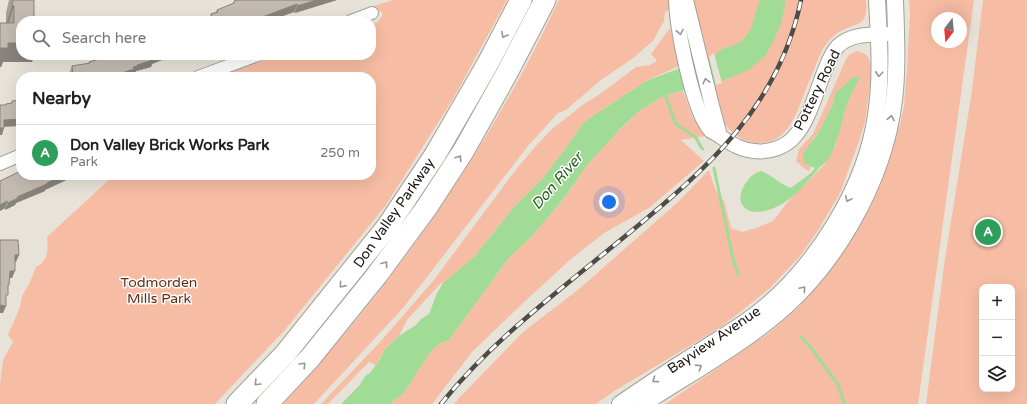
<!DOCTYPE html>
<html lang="en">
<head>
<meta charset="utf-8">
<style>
  :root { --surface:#fff; --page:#f6f6f6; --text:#202124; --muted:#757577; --line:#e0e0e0; --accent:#ea580c }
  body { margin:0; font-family:"Varela Round",sans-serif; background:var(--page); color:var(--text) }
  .controls { position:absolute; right:12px; bottom:12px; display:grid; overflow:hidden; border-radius:8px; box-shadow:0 4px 16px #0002 }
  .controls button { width:36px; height:36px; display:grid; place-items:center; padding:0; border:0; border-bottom:1px solid var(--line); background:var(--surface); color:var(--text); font:20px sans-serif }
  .compass { position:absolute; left:931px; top:12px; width:36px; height:36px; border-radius:50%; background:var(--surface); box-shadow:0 4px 16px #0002; rotate:196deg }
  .you { position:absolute; left:609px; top:202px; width:14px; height:14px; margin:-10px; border:3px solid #fff; border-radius:50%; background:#1a73e8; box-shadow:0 0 0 6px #1a73e833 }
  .badge { display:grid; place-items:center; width:26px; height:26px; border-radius:50%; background:var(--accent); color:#fff; font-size:13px; font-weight:700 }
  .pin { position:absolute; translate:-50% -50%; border:2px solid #fff; box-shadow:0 1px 4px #0006 }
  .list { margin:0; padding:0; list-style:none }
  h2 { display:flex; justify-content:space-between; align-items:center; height:52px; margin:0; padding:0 16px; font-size:17px }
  h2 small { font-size:13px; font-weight:400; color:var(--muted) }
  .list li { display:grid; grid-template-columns:26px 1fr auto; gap:12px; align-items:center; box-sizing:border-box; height:56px; padding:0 16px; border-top:1px solid var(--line) }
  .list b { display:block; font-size:15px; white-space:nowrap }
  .list p { margin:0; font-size:13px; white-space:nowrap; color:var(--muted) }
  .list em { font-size:13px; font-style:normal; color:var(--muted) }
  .icon { flex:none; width:22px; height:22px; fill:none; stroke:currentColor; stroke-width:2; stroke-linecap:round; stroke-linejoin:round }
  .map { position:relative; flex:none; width:1027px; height:404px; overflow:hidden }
  .search { position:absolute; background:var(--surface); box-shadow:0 4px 16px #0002; left:16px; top:16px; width:360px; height:44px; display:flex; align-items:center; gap:10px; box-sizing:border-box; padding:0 14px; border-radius:16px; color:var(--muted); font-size:15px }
  .panel { position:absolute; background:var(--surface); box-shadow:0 4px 16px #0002; left:16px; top:72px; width:360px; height:108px; border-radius:16px }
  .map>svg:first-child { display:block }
  .green { fill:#f7bda4; fill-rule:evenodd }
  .water { fill:#a0dc95 }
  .pier { fill:#e7e3d8 }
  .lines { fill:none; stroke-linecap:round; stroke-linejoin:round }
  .stream { stroke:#a0dc95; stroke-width:3 }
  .minor-casing { stroke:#a4a095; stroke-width:14 }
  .tertiary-casing { stroke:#a4a095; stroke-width:16 }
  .secondary-casing { stroke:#a4a095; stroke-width:18 }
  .motorway-casing { stroke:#a4a095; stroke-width:23 }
  .minor { stroke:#fff; stroke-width:12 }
  .tertiary { stroke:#fff; stroke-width:14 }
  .secondary { stroke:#fff; stroke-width:16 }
  .motorway { stroke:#fff; stroke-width:21 }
  .rail-casing { stroke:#4e4c46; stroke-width:4.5 }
  .rail { stroke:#fff; stroke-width:3; stroke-dasharray:9; stroke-linecap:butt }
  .wall { fill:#a8a199 }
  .shaded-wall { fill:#88837d }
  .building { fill:#c3bbb2; stroke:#88837d }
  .oneway { stroke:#989795 }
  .labels { text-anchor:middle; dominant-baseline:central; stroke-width:3; stroke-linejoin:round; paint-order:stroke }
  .street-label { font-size:14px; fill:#191713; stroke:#fff }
  .park-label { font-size:14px; fill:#632d13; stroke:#fff }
  .water-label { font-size:15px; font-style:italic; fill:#265f1c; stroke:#fff }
</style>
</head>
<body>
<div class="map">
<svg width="1027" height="404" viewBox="0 0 1027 404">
  <rect width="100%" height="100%" fill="#e7e3d8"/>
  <!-- green -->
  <g class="green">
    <path d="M393,0H507L453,99L386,205L284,331L215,404H0V385L3,360L13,342L8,335L20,307L22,296L30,282L36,267C49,260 48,250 47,237L114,175H371V77H217L280,55H371V25L378,22L383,14L374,6Z"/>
    <path d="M559,0H671L672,8L665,12L664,21L653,41L632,59L601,80L566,110L558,113L528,146L403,308L314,404H283C395,283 489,149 559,0Z"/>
    <path d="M692,0H866C869,30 854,21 836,34C828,40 823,48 819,57C814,69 809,82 804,94C795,117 787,144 756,143C742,142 732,133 723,122Z"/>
    <path d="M909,0H974L918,404H665L769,333L800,306L828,271L870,208L900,125L904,106L907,68L910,13ZM937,18H961V42H937Z"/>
    <path d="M983,0H1027V404H926L944,265L971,97ZM982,287H1012V389H982Z"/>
    <path d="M670,28L679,66L646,81L584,122L566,148L543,178L514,207L475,256L443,283H441L407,320L399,336L385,349L376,365L369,362L328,404H321L380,342L433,281L514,172L534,148L552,129L584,104L600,94L636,67L650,65L657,61L651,54Z"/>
    <path d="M857,51C865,53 870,56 870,65H873L865,122L859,141L840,193L817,232L800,256L769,289L721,327L616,390L596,404H454L461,396L523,332L579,289L678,202L709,170L716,191L724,201L731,228L742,232L756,228L773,221L790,199L825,164L835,146L846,107L854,87L860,76L835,94L832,106L820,130L813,139L806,164L811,167L809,171L805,169L796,161L799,149L813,134L846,59L850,54Z"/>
    <path d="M683,91L693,118L705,136L681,140L704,161L649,208L604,233L571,259L522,304L472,352L432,404H391L394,400L403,394L431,351L441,343L449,340L508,259L533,235L564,198L587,165L604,145L639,111L665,95Z"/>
  </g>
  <!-- water -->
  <g class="water">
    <path d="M760,0H786L781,23L775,38L765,56L750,69L722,81L665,95L639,111L621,128L587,165L564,198L533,235L508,259L449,340L441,343L431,351L403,394L394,400L391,404H341L359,386L366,375L370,373L380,359L385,349L399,336L416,325L421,319L429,314L437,293L443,283L475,256L514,207L543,178L566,148L584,122L646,81L675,70L708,61L722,49L735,45L742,41L750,31Z"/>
    <path d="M861,76C855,86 850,96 846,107C841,122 831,187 804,162L803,154L820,130L832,106L835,94L852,78Z"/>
    <path d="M761,171C772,175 780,184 791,188L811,173L813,175C806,183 798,193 789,199C779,207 755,219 744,207C735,198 745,181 753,175C755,173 758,172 761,171Z"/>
  </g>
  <!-- pier -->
  <path class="pier" d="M714,53L722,83L716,85L709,57Z"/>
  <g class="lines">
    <!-- stream -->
    <g class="stream">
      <path d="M665,95C669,104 672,114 675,123L696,138L701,147L703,149"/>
      <path d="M714,168L733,259L738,274"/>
      <path d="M812,174L818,167"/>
      <path d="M800,336L808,344L839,386L844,404"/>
    </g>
    <defs>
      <g id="minor">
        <path d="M351,21L372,13"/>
        <path d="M198,77L258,55"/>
        <path d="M0,164L21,155"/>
      </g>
      <g id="tertiary">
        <path d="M676,0C677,27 692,112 711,131C714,133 718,134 721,137C732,144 741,150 754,151C769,153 786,147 795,136C809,121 817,89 825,70C828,62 832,52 838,46C851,33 872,35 890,34"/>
        <path d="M686,0L711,102L720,136"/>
      </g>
      <g id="secondary">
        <path d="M620,404C645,387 670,370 696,354C717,340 739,328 759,312C816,267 866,187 876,115C882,77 879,38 877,0"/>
        <path d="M643,404C684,377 728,353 767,322C833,271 884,183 894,100C898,67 896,33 895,0"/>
      </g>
      <g id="motorway">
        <path d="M237,404L285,354L387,227L435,155L487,65L521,0"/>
        <path d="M267,404L310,358L377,275L427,207L464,150L507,73L545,0"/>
      </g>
    </defs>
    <!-- minor casing -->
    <use href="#minor" class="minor-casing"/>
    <!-- tertiary casing -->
    <use href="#tertiary" class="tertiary-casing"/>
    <!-- secondary casing -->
    <use href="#secondary" class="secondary-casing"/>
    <!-- motorway casing -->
    <use href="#motorway" class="motorway-casing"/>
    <!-- minor -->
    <use href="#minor" class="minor"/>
    <!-- tertiary -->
    <use href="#tertiary" class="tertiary"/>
    <!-- secondary -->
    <use href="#secondary" class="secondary"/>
    <!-- motorway -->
    <use href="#motorway" class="motorway"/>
    <defs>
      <path id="rail" d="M441,404C494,338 564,287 629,233C708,168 779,106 801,0"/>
    </defs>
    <!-- rail casing -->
    <use href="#rail" class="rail-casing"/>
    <!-- rail -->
    <use href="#rail" class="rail"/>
  </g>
  <!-- wall -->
  <g class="wall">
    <path d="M9,0H34L32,62H3L1,67H0V23H6V13Z"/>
    <path d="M337,0L295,13L294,12L269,21H208L211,14L216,12L217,10L233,4L234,1Z"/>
    <path d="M106,55H174L152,64L151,67L136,71L135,73L132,74L131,76H69V74L72,66L88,64L89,62L105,57Z"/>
    <path d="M21,175H77L45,190V191L16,203L15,205L5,210V208L0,211V181Z"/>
  </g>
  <!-- shaded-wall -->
  <g class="shaded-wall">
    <path d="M317,0H337L295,13L297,6Z"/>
    <path d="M297,4L294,12L269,21H252Z"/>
    <path d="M12,6H14L8,24H6Z"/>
    <path d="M8,43H21V55H35L32,62H3L1,67H0V48Z"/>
    <path d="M158,55H174L152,64L151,67L136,71L135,73L132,74L131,76L117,77L137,65Z"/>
    <path d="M21,117V123L20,126L1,127L4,120Z"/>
    <path d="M0,128H4L2,135H0Z"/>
    <path d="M64,175H77L45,190V191L16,203L15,205L5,210L8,203L17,197Z"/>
    <path d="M7,201L5,208L0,211V205Z"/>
    <path d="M15,255H19L16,262H13Z"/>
    <path d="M10,271H15L12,278H7Z"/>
    <path d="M0,305L6,306L3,313H0Z"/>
  </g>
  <!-- building -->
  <g class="building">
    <path d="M13,0H34V21H21V43H8V48H0V23H14V6H12Z"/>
    <path d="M238,0H317L297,6V4L252,21H209L213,20L211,14L218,12L217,10L234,3V1Z"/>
    <path d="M106,55H158L152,57L153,60L137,65L138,66L133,67L134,69L122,73L123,76L117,77H59L73,75L72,66L90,63L89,62L106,57Z"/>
    <path d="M21,100V119L4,120V128H0V105H6V104L12,103V101Z"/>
    <path d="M21,171V175H64L47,183V184L17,197L18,198L8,203L7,201L0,205V181Z"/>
    <path d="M0,240H18L19,255H15V271H10L9,285H8V295H6V306L0,305Z"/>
  </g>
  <!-- one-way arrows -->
  <defs><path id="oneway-chevron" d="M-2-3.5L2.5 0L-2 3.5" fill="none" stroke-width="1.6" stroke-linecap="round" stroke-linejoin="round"/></defs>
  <g class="oneway">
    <use href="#oneway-chevron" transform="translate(680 32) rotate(79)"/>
    <use href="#oneway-chevron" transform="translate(504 35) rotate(119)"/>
    <use href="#oneway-chevron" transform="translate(879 74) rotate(93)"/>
    <use href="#oneway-chevron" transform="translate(706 81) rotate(-104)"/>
    <use href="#oneway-chevron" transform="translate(891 118) rotate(-80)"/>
    <use href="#oneway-chevron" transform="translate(459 158) rotate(-57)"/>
    <use href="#oneway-chevron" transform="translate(848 199) rotate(116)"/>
    <use href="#oneway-chevron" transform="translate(385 264) rotate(-54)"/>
    <use href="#oneway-chevron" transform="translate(342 285) rotate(129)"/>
    <use href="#oneway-chevron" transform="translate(803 289) rotate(-50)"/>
    <use href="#oneway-chevron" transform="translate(303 365) rotate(-47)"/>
    <use href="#oneway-chevron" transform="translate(699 367) rotate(-33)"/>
    <use href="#oneway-chevron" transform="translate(655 380) rotate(146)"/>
    <use href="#oneway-chevron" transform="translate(257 383) rotate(134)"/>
  </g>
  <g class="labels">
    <!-- street labels -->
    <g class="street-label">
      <text transform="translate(817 90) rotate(-64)">Pottery Road</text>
      <text transform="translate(394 213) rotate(-55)">Don Valley Parkway</text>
      <text transform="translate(714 340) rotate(-34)">Bayview Avenue</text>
    </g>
    <!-- park labels -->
    <g class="park-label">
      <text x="159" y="282">Todmorden<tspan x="159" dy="16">Mills Park</tspan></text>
    </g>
    <!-- water labels -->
    <g class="water-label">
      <text transform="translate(557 181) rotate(-49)">Don River</text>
    </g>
  </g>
</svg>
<div class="controls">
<button>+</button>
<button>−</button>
<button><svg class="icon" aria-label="layers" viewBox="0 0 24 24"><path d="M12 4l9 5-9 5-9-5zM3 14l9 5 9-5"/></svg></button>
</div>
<svg class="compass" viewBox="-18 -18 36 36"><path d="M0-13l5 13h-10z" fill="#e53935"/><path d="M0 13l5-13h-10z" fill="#757577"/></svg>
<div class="you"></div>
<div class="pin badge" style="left:988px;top:232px;background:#2e9e5b">A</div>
<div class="search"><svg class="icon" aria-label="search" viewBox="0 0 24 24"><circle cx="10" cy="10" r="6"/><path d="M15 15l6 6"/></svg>Search here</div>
<section class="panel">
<h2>Nearby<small></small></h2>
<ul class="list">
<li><span class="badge" style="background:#2e9e5b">A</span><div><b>Don Valley Brick Works Park</b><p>Park</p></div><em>250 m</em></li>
</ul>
</section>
</div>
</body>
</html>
